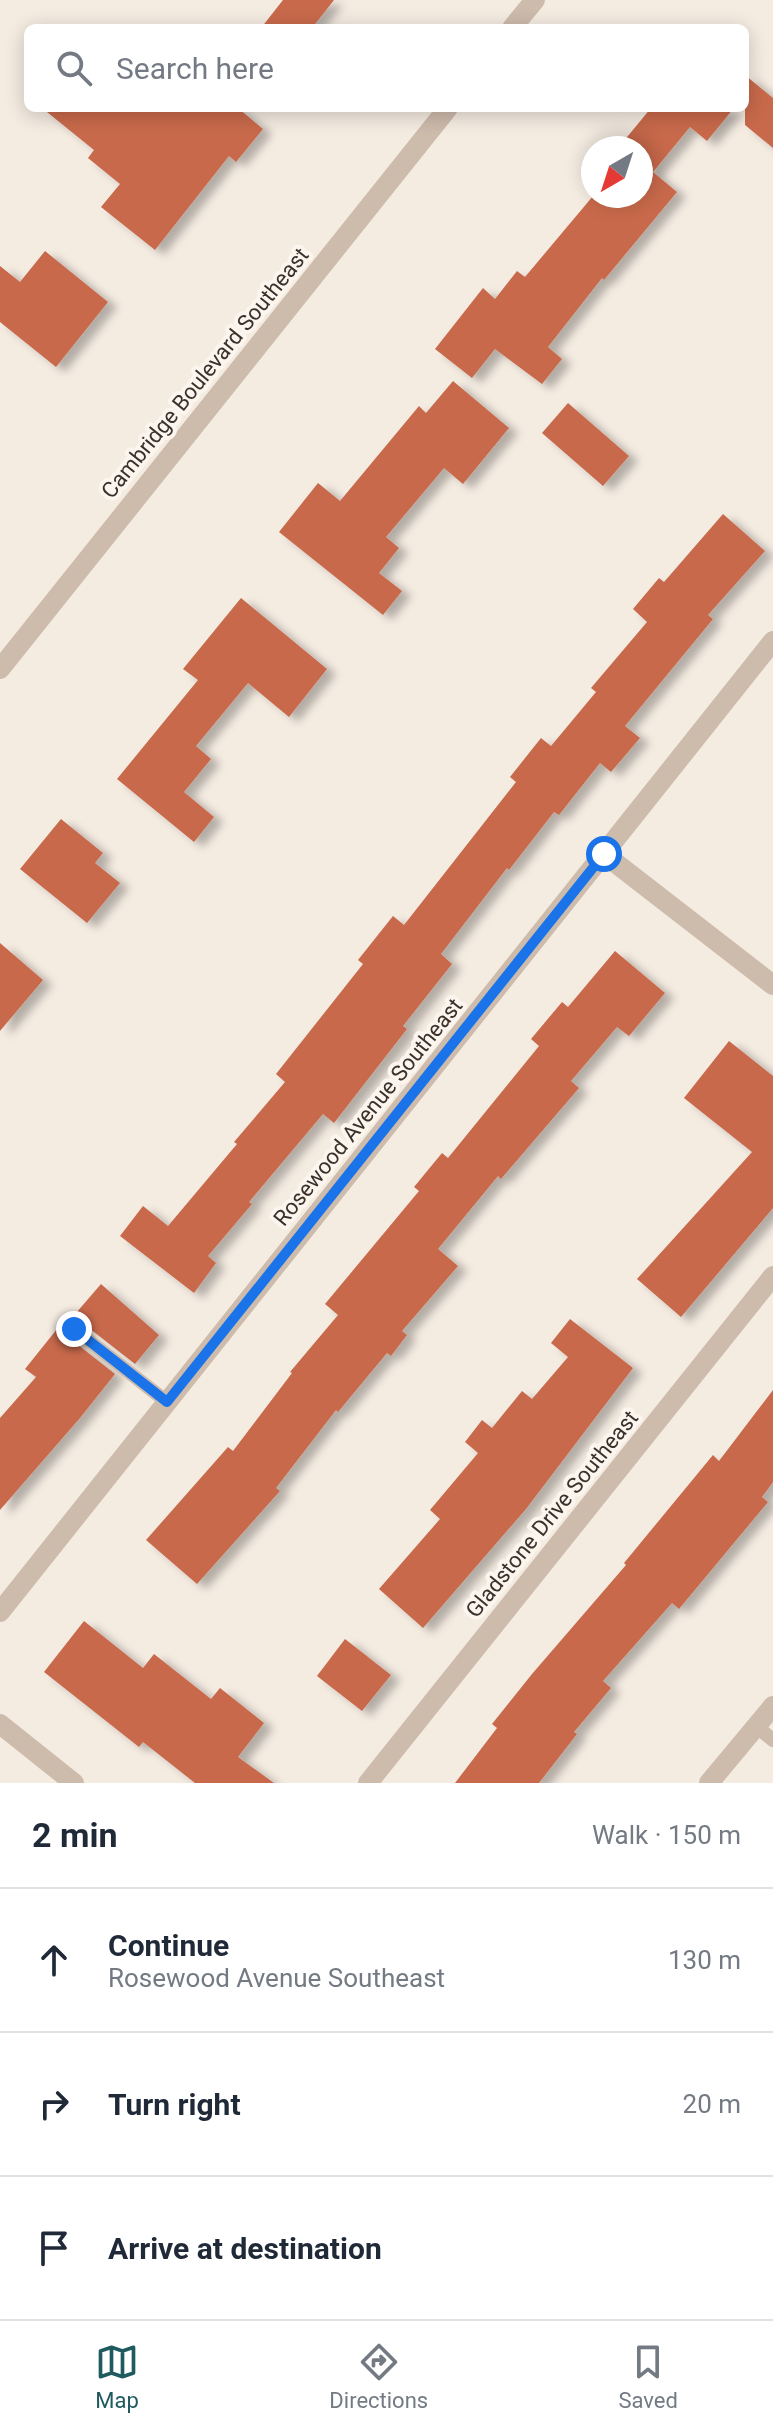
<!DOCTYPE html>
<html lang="en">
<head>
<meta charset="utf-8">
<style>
  :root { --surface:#fff; --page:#f2f2f3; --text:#1f2937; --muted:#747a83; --line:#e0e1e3; --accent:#1f5a5e }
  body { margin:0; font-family:Roboto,sans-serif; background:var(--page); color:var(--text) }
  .compass { position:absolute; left:581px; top:136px; width:72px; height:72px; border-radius:50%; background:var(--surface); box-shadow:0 4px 20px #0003; rotate:219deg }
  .stop { position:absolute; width:24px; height:24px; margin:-18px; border:6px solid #1a73e8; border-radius:50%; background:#fff }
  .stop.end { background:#1a73e8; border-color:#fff; box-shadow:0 2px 8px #0008 }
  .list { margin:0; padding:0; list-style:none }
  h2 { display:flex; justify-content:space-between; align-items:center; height:104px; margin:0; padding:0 32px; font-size:34px }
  h2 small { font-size:26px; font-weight:400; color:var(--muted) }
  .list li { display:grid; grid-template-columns:52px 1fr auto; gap:24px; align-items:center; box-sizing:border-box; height:144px; padding:0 32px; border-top:2px solid var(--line) }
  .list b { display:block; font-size:30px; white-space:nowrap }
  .list p { margin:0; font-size:26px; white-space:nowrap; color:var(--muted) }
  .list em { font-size:26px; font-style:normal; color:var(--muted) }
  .icon { flex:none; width:44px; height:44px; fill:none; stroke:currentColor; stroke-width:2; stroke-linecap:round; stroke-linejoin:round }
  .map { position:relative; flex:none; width:773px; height:1783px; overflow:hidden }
  .search { position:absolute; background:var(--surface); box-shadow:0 4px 20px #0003; left:24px; right:24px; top:24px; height:88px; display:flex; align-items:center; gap:20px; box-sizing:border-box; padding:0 28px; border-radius:12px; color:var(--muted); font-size:30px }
  .sheet { height:536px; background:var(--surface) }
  nav { display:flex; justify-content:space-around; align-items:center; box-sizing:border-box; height:112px; border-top:2px solid var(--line); background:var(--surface); font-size:22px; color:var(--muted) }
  nav a { display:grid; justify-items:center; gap:4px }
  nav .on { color:var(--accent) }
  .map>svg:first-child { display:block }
  .building { fill:#c8694b; filter:url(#shadow) }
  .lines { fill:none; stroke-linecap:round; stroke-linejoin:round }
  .service { stroke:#cdbbac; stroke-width:14 }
  .minor { stroke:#cdbbac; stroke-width:20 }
  .route { stroke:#1a73e8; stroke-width:10 }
  .labels { text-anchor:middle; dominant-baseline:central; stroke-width:8; stroke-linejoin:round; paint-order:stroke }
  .street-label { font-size:22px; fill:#3b302b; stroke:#fbf5ee }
</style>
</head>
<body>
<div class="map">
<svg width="773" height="1783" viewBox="0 0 773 1783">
  <defs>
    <filter id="shadow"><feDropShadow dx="9" dy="5" stdDeviation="4" flood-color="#0004"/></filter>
  </defs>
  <rect width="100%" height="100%" fill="#f4ebe1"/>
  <!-- building -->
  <g class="building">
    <path d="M283,0H334L312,28H261Z"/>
    <path d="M745,75L773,98V148L745,125Z"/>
    <path d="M42,108H238L263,129L236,162L229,156L155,250L101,207L120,184L88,158L94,150Z"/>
    <path d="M651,108H734L707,141L690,127L653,172L677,192L604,280L602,278L548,347L562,359L542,384L495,349L472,378L435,349L483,288L495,299L517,271L525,277L593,196H641V148H618Z"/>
    <path d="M45,251L108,302L56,367L0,322V266L20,282Z"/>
    <path d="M453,381L509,428L463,484L444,468L386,537L399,548L379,573L402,591L383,615L279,532L318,483L340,501L419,406L426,413Z"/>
    <path d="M568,403L629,456L603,486L542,433Z"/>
    <path d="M723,514L765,551L708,615L713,619L625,726L640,738L611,772L600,763L559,815L554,812L509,870L507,868L441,954L452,964L403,1026L407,1029L334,1123L323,1114L249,1202L252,1204L208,1256L216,1263L194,1293L120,1236L143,1206L168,1226L237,1144L234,1142L285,1082L276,1074L363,964L358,960L393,916L404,925L516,782L510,777L541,738L551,746L596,692L591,688L647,622L633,609L659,578L664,582Z"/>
    <path d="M241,598L327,669L289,717L248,683L196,746L211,759L184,792L214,817L194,842L117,779L198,680L183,669Z"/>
    <path d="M61,819L103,853L95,863L120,883L87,923L20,869Z"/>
    <path d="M0,943L43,980L0,1031Z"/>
    <path d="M615,951L665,993L629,1036L617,1027L571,1081L579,1088L501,1179L498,1176L438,1249L458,1266L402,1331L407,1335L391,1356L387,1353L338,1412L336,1410L276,1488L280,1491L197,1584L146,1540L228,1447L233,1451L292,1373L290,1372L338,1315L325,1304L419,1191L414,1187L442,1153L448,1158L539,1046L531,1039L562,1002L568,1007Z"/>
    <path d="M729,1041L773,1076V1208L681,1317L637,1279L752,1152L684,1098Z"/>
    <path d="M101,1284L159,1335L135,1364L80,1321L70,1320Z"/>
    <path d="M570,1319L633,1368L526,1509L423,1628L379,1589L440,1519L430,1510L478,1453L465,1442L482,1420L492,1428L522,1391L532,1399L568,1357L551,1343Z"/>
    <path d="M64,1326L68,1337L115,1374L80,1418L0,1510V1418L36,1377L25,1369L57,1329L60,1332Z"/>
    <path d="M773,1390V1482L762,1497L768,1502L679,1609L672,1603L603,1681L611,1688L574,1732L577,1734L539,1783H455L497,1728L492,1724L532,1674L626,1565L624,1563L713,1455L719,1461Z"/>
    <path d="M84,1621L143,1668L154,1654L211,1699L220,1688L264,1723L238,1757L274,1783H195L143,1742L139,1747L44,1672Z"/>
    <path d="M345,1639L391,1675L362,1711L317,1676Z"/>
  </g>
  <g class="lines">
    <!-- service -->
    <g class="service">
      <path d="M74,1329L167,1402"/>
      <path d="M756,1726L773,1740"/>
    </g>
    <!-- minor -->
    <g class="minor">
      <path d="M512,28L535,0"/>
      <path d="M0,669L448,108"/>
      <path d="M604,854L773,985"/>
      <path d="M0,1612L773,641"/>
      <path d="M0,1724L74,1783"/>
      <path d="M368,1783L773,1276"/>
      <path d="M709,1783L773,1706"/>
    </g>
  </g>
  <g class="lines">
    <!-- route -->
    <path class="route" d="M74,1329L167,1402L604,854"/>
  </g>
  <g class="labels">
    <!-- street labels -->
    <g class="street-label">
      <text transform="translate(205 373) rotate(-51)">Cambridge Boulevard Southeast</text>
      <text transform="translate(368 1112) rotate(-51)">Rosewood Avenue Southeast</text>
      <text transform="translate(552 1514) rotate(-51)">Gladstone Drive Southeast</text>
    </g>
  </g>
</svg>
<svg class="compass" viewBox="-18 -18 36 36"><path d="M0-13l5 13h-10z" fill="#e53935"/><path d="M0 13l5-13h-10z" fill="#747a83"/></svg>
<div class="stop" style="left:604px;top:854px"></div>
<div class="stop end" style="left:74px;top:1329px"></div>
<div class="search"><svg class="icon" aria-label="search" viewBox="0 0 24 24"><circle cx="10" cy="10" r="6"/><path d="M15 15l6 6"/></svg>Search here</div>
</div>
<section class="sheet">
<h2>2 min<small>Walk · 150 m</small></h2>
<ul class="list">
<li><svg class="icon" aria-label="ahead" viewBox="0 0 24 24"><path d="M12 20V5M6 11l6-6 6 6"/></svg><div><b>Continue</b><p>Rosewood Avenue Southeast</p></div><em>130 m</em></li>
<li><svg class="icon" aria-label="right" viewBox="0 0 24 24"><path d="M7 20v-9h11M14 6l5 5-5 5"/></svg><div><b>Turn right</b></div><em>20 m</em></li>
<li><svg class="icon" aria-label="arrive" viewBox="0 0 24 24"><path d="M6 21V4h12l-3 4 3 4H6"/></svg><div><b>Arrive at destination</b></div></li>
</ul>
</section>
<nav>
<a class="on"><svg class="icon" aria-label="map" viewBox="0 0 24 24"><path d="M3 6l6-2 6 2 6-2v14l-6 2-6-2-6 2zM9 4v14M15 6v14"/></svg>Map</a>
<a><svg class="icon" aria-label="directions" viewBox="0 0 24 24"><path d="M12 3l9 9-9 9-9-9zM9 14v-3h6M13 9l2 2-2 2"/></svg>Directions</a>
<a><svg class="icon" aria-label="saved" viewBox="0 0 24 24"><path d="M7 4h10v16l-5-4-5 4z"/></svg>Saved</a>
</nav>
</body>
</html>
